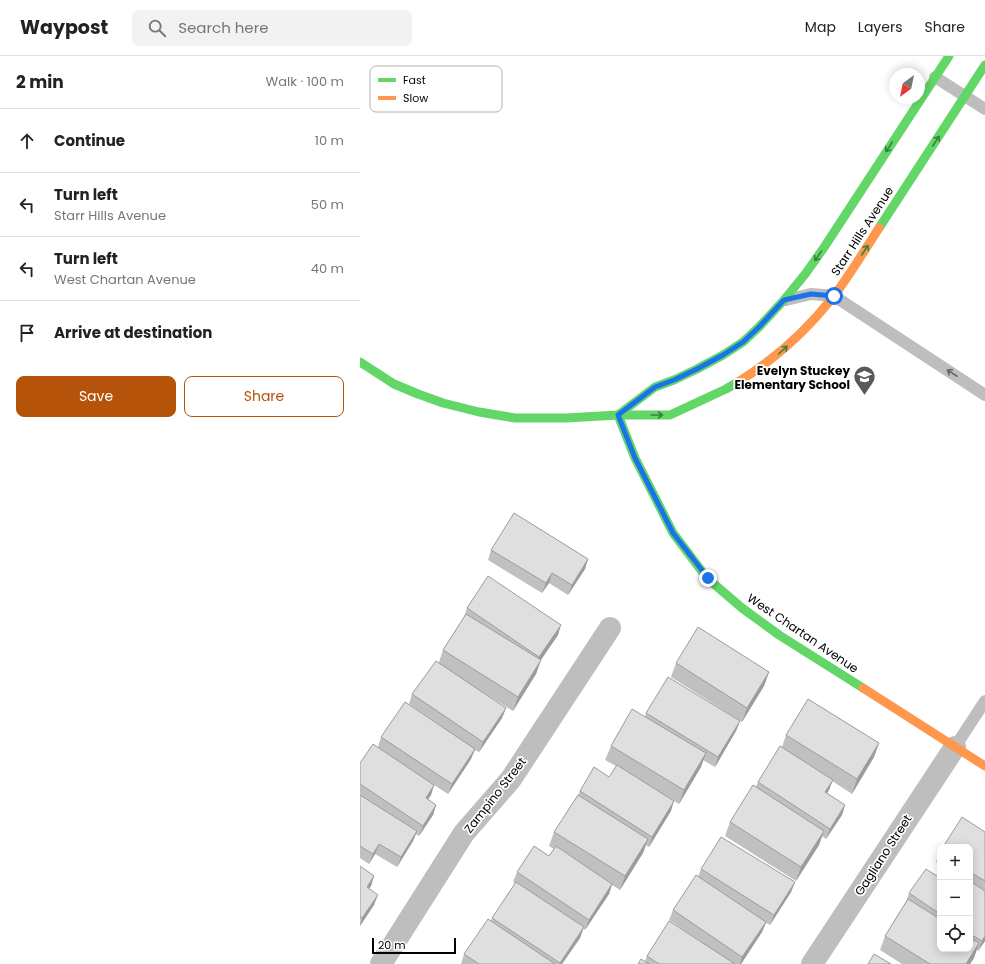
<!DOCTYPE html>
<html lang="en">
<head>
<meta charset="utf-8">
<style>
  :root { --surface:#fff; --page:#f2f2f2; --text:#222; --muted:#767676; --line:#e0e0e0; --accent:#b45309 }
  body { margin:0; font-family:Poppins,sans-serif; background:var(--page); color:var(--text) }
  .controls { position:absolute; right:12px; bottom:12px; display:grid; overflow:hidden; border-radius:8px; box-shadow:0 2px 10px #0003 }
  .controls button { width:36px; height:36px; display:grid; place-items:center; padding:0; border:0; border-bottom:1px solid var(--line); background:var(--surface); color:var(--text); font:20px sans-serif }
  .compass { position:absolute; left:529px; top:12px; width:36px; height:36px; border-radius:50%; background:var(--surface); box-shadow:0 2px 10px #0003; rotate:213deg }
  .scale { position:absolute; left:12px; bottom:10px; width:84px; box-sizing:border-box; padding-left:4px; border:2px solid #000; border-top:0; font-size:11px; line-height:14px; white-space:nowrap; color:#000; -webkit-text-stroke:3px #fff; paint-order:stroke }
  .stop { position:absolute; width:12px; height:12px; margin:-9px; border:3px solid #1a73e8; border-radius:50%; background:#fff }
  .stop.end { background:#1a73e8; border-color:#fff; box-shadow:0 1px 4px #0008 }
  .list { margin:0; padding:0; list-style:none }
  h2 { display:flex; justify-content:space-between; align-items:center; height:52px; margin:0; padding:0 16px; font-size:17px }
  h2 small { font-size:13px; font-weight:400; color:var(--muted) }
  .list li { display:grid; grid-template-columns:26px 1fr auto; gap:12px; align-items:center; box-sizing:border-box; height:64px; padding:0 16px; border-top:1px solid var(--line) }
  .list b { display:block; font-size:15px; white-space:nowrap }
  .list p { margin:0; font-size:13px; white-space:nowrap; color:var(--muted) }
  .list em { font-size:13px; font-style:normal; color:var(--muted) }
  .actions { display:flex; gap:8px; padding:12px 16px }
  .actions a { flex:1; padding:9px 0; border:1px solid var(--accent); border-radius:8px; text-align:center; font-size:14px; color:var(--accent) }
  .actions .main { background:var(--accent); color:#fff }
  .icon { flex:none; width:22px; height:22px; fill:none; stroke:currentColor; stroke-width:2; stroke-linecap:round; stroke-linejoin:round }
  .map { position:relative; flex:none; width:625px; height:908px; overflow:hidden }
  header { display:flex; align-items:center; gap:24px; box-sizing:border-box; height:56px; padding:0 20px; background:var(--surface); border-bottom:1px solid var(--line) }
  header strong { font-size:19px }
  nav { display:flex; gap:22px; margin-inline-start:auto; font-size:14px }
  .search { width:280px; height:36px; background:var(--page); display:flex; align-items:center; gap:10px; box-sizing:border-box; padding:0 14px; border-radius:8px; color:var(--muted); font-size:15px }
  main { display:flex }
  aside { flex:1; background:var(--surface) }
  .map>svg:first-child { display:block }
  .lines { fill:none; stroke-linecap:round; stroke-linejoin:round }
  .lane { stroke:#bebebe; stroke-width:12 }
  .street { stroke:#bebebe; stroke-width:22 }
  .fast { stroke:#63d668; stroke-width:9 }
  .slow { stroke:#ff974d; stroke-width:9 }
  .wall { fill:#c0c0c0 }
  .shaded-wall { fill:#9c9c9c }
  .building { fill:#dfdfdf; stroke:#9c9c9c }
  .oneway { stroke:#3b803e }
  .oneway2 { stroke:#686868 }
  .route { stroke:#1a73e8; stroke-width:5 }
  .labels { text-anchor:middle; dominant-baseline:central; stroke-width:3.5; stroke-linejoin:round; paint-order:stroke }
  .street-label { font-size:12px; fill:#000; stroke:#fff }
  .poi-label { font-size:12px; font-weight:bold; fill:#000; stroke:#fff; text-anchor:end }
  .key { fill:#fff; stroke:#b2b2b2; stroke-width:1 }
  .key-label { font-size:11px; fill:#000 }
</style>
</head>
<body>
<header>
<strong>Waypost</strong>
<div class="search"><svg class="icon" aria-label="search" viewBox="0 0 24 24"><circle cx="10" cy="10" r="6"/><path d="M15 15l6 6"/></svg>Search here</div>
<nav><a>Map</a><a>Layers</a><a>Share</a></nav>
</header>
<main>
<aside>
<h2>2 min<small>Walk · 100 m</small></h2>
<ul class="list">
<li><svg class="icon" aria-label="ahead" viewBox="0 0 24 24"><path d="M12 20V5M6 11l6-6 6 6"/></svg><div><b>Continue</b></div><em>10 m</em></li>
<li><svg class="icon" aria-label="left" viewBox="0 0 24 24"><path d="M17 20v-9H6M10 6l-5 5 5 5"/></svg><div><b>Turn left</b><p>Starr Hills Avenue</p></div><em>50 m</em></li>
<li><svg class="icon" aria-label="left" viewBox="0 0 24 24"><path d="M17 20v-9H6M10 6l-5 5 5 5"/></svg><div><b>Turn left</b><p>West Chartan Avenue</p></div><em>40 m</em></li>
<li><svg class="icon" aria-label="arrive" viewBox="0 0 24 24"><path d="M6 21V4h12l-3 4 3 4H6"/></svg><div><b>Arrive at destination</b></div></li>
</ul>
<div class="actions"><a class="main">Save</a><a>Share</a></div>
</aside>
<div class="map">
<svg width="625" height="908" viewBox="0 0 625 908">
  <rect width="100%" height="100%" fill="#fff"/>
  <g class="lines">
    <!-- lane -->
    <g class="lane">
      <path d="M575,21L625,53"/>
      <path d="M426,244L451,238L474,240L625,339"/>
      <path d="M595,691L625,645"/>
    </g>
    <!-- street -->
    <g class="street">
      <path d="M21,908L104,777L151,723L250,572"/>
      <path d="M452,908L595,691"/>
    </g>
    <!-- fast -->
    <g class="fast">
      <path d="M519,172L625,9"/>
      <path d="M0,306L34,328L58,338L83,347L119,356L155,362H206L258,359H310L366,333L378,326"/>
      <path d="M258,359L275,402L313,477L347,522L382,552L419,579L503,632"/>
      <path d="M258,359L295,331L314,324L337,313L363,299L383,286L399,271L424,244L446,217L465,190L589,0"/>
    </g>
    <!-- slow -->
    <g class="slow">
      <path d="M378,326C414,304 447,274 473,241C490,219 504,195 519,172"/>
      <path d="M503,632L625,710"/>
    </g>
  </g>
  <!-- wall -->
  <g class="wall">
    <path d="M131,494L228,503L225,513L208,539L189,527L182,537L128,504Z"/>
    <path d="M107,552L198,579L181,604L176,618L153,655L121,635L146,652L142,662L119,696L115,694L111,703L88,738L74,729L71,739L68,743L76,749L73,759L59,780L56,778L53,785L37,811L15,798L9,808L0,802V707L18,691L21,681L81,670L49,648L52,638L79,606L83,594L104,561Z"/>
    <path d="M316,607L409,616L404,630L382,666L311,621Z"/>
    <path d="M286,657L380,665L376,675L355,711L343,704L341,711L319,748L308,741L311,755L289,791L286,789L283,797L260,834L252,829L249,838L225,874L223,872L220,882L202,908H101L104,898L131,865L132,862L155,827L153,826L157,816L189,800L194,793L189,790L194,776L218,739L220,735L249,721L256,710L245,704L251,690L285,661Z"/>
    <path d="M426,679L519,687L514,701L492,738L472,725L469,734L467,737L485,749L482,759L466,783L462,780L459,789L436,825L365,780L370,766L396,731L398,726L422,691Z"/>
    <path d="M625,776V885L618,895L616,894L614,902L610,908H542L520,894L525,880L546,846L549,837L580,822V893H610V791Z"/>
    <path d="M580,795V809L576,806Z"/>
    <path d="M0,810L14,820L11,830L9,833L14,849L0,870Z"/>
    <path d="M341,813L435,826L431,836L410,869L406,867L402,876L381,908H278L285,905L287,900L340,885L309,864L313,854L338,821Z"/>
  </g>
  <!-- shaded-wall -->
  <g class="shaded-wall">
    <path d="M228,503L225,513L208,539L212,529Z"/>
    <path d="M192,517L189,527L182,537L186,527Z"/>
    <path d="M201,569L198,579L176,611L179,601Z"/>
    <path d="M181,604L176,618L153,655L158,641Z"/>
    <path d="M409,616L404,630L382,666L387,652Z"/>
    <path d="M146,652L142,662L119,696L123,686Z"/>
    <path d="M380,665L376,675L355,711L358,701Z"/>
    <path d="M519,687L514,701L492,738L497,723Z"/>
    <path d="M115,693L111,703L88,738L92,728Z"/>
    <path d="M346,697L341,711L319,748L324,734Z"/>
    <path d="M473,724L469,734L462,746L465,736Z"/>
    <path d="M74,729L71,739L62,752L66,742Z"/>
    <path d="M314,745L311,755L289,791L292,781Z"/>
    <path d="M76,749L73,759L59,780L63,770Z"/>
    <path d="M485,749L482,759L466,783L470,773Z"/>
    <path d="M57,775L53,785L37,811L41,801Z"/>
    <path d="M464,775L459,789L436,825L441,811Z"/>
    <path d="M288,783L283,797L260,834L265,820Z"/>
    <path d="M19,788L15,798L9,808L13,798Z"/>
    <path d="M14,820L11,830L3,841L7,831Z"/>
    <path d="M435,826L431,836L410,869L414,859Z"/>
    <path d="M252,828L249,838L225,874L229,864Z"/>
    <path d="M18,839L14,849L0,870L2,862Z"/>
    <path d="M406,866L402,876L381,908H380L382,901Z"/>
    <path d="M224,871L220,882L202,908H200Z"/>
    <path d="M625,880V885L618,895L622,885Z"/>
    <path d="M619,887L614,902L610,908H606Z"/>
  </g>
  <!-- building -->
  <g class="building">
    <path d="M154,457L228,503L212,529L192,517L186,527L131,494Z"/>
    <path d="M128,520L201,569L179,601L107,552Z"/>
    <path d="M106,558L181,604L158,641L83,594Z"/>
    <path d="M338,571L409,616L387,652L316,607Z"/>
    <path d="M76,605L146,652L123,686L52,638Z"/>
    <path d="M308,621L380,665L358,701L286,657Z"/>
    <path d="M448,643L519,687L497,723L426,679Z"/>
    <path d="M45,646L115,693L92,728L21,681Z"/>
    <path d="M272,653L346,697L324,734L251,690Z"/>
    <path d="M13,688L74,729L66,742L76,749L63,770L0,728V707Z"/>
    <path d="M420,690L473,724L465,736L485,749L470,773L398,726Z"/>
    <path d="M257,709L314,745L292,781L220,735L234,711L249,721Z"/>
    <path d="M393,729L464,775L441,811L370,766Z"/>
    <path d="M0,739L57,775L41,801L19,788L13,798L0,790Z"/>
    <path d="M218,739L288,783L265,820L194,776Z"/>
    <path d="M602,761L625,776V825L610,816V791H583Z"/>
    <path d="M361,781L435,826L414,859L341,813Z"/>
    <path d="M174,790L189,800L196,790L252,828L229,864L157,816Z"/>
    <path d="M0,810L14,820L7,831L18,839L2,862L0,860Z"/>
    <path d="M566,813L580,822V858L549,837Z"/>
    <path d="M336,819L406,866L382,901L313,854Z"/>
    <path d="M610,825L625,835V880L622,885L610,878Z"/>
    <path d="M156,826L224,871L200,907L132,862Z"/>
    <path d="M548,843L580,863V893H610V882L619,887L606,908H570L525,880Z"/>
    <path d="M128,863L195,908H119L104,898Z"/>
    <path d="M309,865L375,908H299L287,900Z"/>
    <path d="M514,898L531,908H508Z"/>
    <path d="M281,903L289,908H278Z"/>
  </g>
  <!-- one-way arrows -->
  <defs><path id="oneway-shaft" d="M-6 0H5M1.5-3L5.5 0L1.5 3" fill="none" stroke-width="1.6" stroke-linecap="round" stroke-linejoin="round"/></defs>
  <g class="oneway">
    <use href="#oneway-shaft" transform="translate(576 85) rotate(-57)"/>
    <use href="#oneway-shaft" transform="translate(529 91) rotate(123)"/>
    <use href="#oneway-shaft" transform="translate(505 194) rotate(-57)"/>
    <use href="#oneway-shaft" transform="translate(458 200) rotate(125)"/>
    <use href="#oneway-shaft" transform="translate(423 294) rotate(-42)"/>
    <use href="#oneway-shaft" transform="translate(297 359)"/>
  </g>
  <use class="oneway2" href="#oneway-shaft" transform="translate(592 317) rotate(-147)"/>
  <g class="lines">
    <!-- route -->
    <path class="route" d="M348,522L313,477L275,402L258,359L295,331L314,324L337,313L363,299L383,286L399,271L424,244L451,238L474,240"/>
  </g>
  <!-- icons -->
  <defs>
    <symbol id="school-pin" viewBox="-11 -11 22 30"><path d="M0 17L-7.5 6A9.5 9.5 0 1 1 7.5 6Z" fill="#595959" stroke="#fff"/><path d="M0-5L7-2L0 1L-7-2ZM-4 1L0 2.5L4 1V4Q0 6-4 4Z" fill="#fff"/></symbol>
  </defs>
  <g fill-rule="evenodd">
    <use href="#school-pin" x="492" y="308" width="25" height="34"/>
  </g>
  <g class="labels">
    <!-- street labels -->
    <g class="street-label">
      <text transform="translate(502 175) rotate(-57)">Starr Hills Avenue</text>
      <text transform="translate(443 577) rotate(34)">West Chartan Avenue</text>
      <text transform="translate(135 739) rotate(-52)">Zampino Street</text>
      <text transform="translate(523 799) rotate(-57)">Gagliano Street</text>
    </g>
    <!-- poi labels -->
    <g class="poi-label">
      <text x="490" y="314">Evelyn Stuckey<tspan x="490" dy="14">Elementary School</tspan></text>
    </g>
  </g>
  <!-- legend -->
  <rect x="10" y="10" width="132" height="46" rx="6" class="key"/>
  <rect x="18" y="22" width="18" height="4" fill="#63d668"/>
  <rect x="18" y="40" width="18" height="4" fill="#ff974d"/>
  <g class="key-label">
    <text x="43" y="28">Fast</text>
    <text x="43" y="46">Slow</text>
  </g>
</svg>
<div class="controls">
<button>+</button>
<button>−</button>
<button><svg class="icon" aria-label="locate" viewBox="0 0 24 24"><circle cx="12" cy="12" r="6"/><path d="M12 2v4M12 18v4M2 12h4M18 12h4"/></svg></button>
</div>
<svg class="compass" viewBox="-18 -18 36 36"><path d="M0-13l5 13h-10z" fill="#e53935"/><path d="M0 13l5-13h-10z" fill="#767676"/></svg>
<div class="scale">20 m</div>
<div class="stop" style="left:474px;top:240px"></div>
<div class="stop end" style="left:348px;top:522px"></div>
</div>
</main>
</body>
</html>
